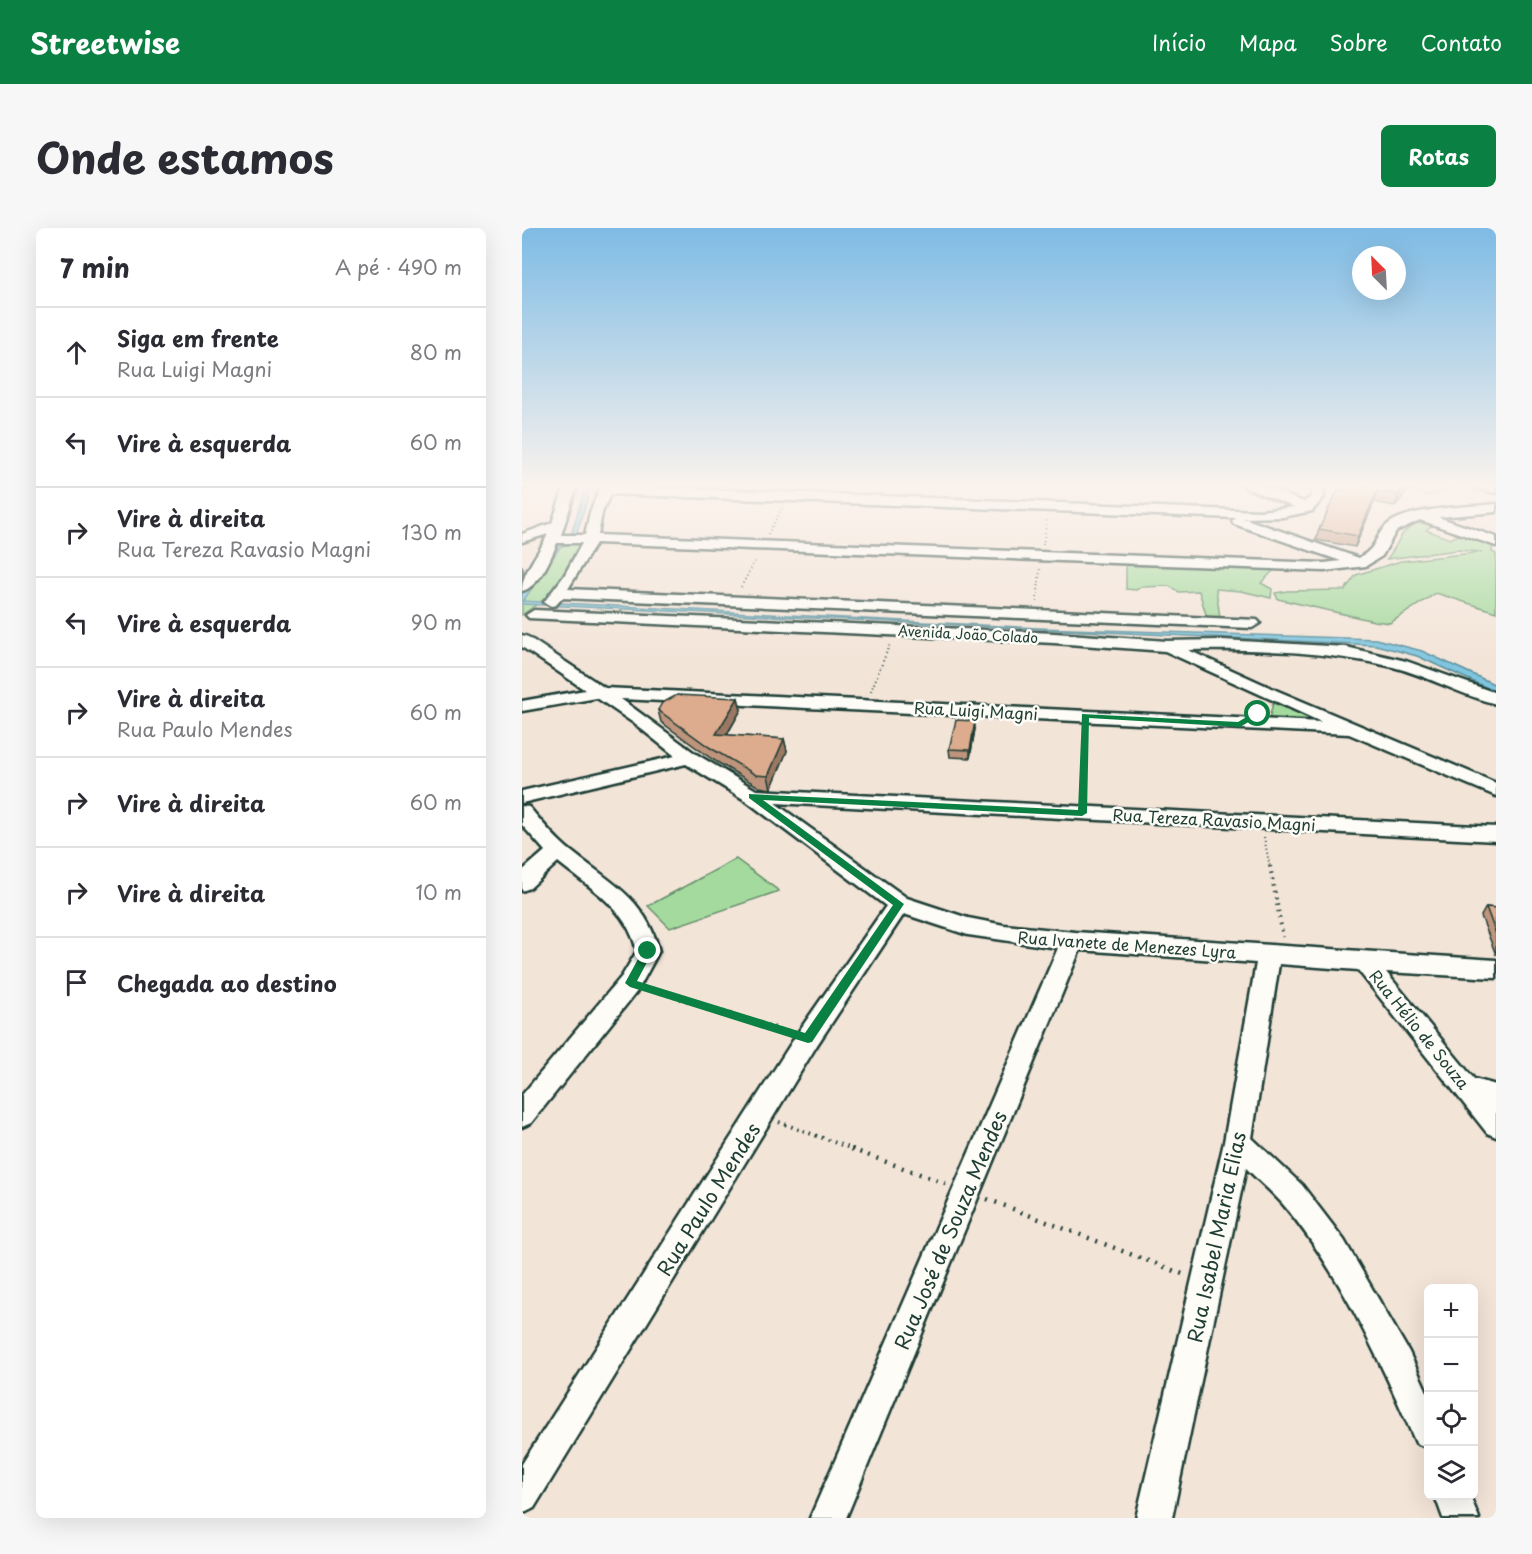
<!DOCTYPE html>
<html lang="pt">
<head>
<meta charset="utf-8">
<style>
  :root { --surface:#fff; --page:#f7f7f7; --text:#2b2b33; --muted:#7c7c81; --line:#e1e1e2; --accent:#0b8043 }
  body { margin:0; font-family:"Playpen Sans",sans-serif; background:var(--page); color:var(--text) }
  .controls { position:absolute; right:18px; bottom:18px; display:grid; overflow:hidden; border-radius:9px; box-shadow:0 6px 24px #0002 }
  .controls button { width:54px; height:54px; display:grid; place-items:center; padding:0; border:0; border-bottom:2px solid var(--line); background:var(--surface); color:var(--text); font:30px sans-serif }
  .compass { position:absolute; left:830px; top:18px; width:54px; height:54px; border-radius:50%; background:var(--surface); box-shadow:0 6px 24px #0002; rotate:336deg }
  .stop { position:absolute; width:18px; height:18px; margin:-14px; border:4px solid #0b8043; border-radius:50%; background:#fff }
  .stop.end { background:#0b8043; border-color:#fff; box-shadow:0 2px 6px #0008 }
  .list { margin:0; padding:0; list-style:none }
  h2 { display:flex; justify-content:space-between; align-items:center; height:78px; margin:0; padding:0 24px; font-size:26px }
  h2 small { font-size:20px; font-weight:400; color:var(--muted) }
  .list li { display:grid; grid-template-columns:39px 1fr auto; gap:18px; align-items:center; box-sizing:border-box; height:90px; padding:0 24px; border-top:2px solid var(--line) }
  .list b { display:block; font-size:22px; white-space:nowrap }
  .list p { margin:0; font-size:20px; white-space:nowrap; color:var(--muted) }
  .list em { font-size:20px; font-style:normal; color:var(--muted) }
  .icon { flex:none; width:33px; height:33px; fill:none; stroke:currentColor; stroke-width:2; stroke-linecap:round; stroke-linejoin:round }
  .map { position:relative; flex:none; width:974px; height:1290px; overflow:hidden; border-radius:9px }
  header { display:flex; align-items:center; gap:36px; box-sizing:border-box; height:84px; padding:0 30px; background:var(--accent); color:#fff }
  header strong { font-size:28px }
  nav { display:flex; gap:33px; margin-inline-start:auto; font-size:21px }
  .intro { display:flex; align-items:center; justify-content:space-between; box-sizing:border-box; height:144px; padding:0 36px }
  h1 { margin:0; font-size:42px }
  .button { padding:15px 27px; border-radius:9px; background:var(--accent); color:#fff; font-size:21px; font-weight:700 }
  main { display:flex; gap:36px; padding:0 36px }
  aside { flex:1; background:var(--surface); border-radius:9px; box-shadow:0 6px 24px #0002 }
  .map>svg:first-child { display:block }
  .green { fill:#a4da9e; stroke:#628c69; stroke-width:1.5 }
  .water { fill:#7fc5e0; stroke:#598f9b; stroke-width:1.5 }
  .lines { fill:none; stroke-linecap:round; stroke-linejoin:round }
  .minor-casing { stroke:#1f3d34; stroke-width:5 }
  .path-far2 { stroke:#1f3d34; stroke-width:2; stroke-dasharray:1 3; stroke-linecap:butt }
  .path-far1 { stroke:#1f3d34; stroke-width:4; stroke-dasharray:1.5 5; stroke-linecap:butt }
  .path { stroke:#1f3d34; stroke-width:4.5; stroke-dasharray:2 7; stroke-linecap:butt }
  .minor { fill:#fdfcf7; fill-rule:evenodd }
  .wall { fill:#be947b; stroke:#1f3d34; stroke-width:1.5 }
  .shaded-wall { fill:#9b7864; stroke:#1f3d34; stroke-width:1.5 }
  .building { fill:#ddac8f; stroke:#1f3d34; stroke-width:1.5 }
  .route { fill:#0b8043 }
  .labels { text-anchor:middle; dominant-baseline:central; stroke-width:5; stroke-linejoin:round; paint-order:stroke }
  .far-street-label { font-size:14px; fill:#1f3d34; stroke:#fdfcf7 }
  .street-label { font-size:16px; fill:#1f3d34; stroke:#fdfcf7 }
  .near-street-label { font-size:20px; fill:#1f3d34; stroke:#fdfcf7 }
</style>
</head>
<body>
<header>
<strong>Streetwise</strong>
<nav><a>Início</a><a>Mapa</a><a>Sobre</a><a>Contato</a></nav>
</header>
<div class="intro"><h1>Onde estamos</h1><a class="button">Rotas</a></div>
<main>
<aside>
<h2>7 min<small>A pé · 490 m</small></h2>
<ul class="list">
<li><svg class="icon" aria-label="ahead" viewBox="0 0 24 24"><path d="M12 20V5M6 11l6-6 6 6"/></svg><div><b>Siga em frente</b><p>Rua Luigi Magni</p></div><em>80 m</em></li>
<li><svg class="icon" aria-label="left" viewBox="0 0 24 24"><path d="M17 20v-9H6M10 6l-5 5 5 5"/></svg><div><b>Vire à esquerda</b></div><em>60 m</em></li>
<li><svg class="icon" aria-label="right" viewBox="0 0 24 24"><path d="M7 20v-9h11M14 6l5 5-5 5"/></svg><div><b>Vire à direita</b><p>Rua Tereza Ravasio Magni</p></div><em>130 m</em></li>
<li><svg class="icon" aria-label="left" viewBox="0 0 24 24"><path d="M17 20v-9H6M10 6l-5 5 5 5"/></svg><div><b>Vire à esquerda</b></div><em>90 m</em></li>
<li><svg class="icon" aria-label="right" viewBox="0 0 24 24"><path d="M7 20v-9h11M14 6l5 5-5 5"/></svg><div><b>Vire à direita</b><p>Rua Paulo Mendes</p></div><em>60 m</em></li>
<li><svg class="icon" aria-label="right" viewBox="0 0 24 24"><path d="M7 20v-9h11M14 6l5 5-5 5"/></svg><div><b>Vire à direita</b></div><em>60 m</em></li>
<li><svg class="icon" aria-label="right" viewBox="0 0 24 24"><path d="M7 20v-9h11M14 6l5 5-5 5"/></svg><div><b>Vire à direita</b></div><em>10 m</em></li>
<li><svg class="icon" aria-label="arrive" viewBox="0 0 24 24"><path d="M6 21V4h12l-3 4 3 4H6"/></svg><div><b>Chegada ao destino</b></div></li>
</ul>
</aside>
<div class="map">
<svg width="974" height="1290" viewBox="0 0 974 1290">
  <rect width="100%" height="100%" fill="#f3e4d8"/>
  <filter id="ink" filterUnits="userSpaceOnUse"><feTurbulence type="fractalNoise" baseFrequency=".0167" numOctaves="2"/><feDisplacementMap in="SourceGraphic" scale="12" xChannelSelector="R" yChannelSelector="G"/><feConvolveMatrix kernelMatrix="1 2 1 2 8 2 1 2 1" color-interpolation-filters="sRGB"/></filter>
  <g filter="url(#ink)">
    <!-- green -->
    <g class="green">
      <path d="M105,257H299L305,259L292,266Z"/>
      <path d="M866,257H929L930,259L906,268L888,260Z"/>
      <path d="M894,295L912,296L904,302L928,311L941,305L971,315L970,324L974,326V384L914,365L868,395L852,393L756,371L753,365L765,363L823,362L834,347L879,333L960,324L936,322L865,331C877,317 876,304 894,295Z"/>
      <path d="M51,316H56L58,323L29,366L0,387V365L39,318Z"/>
      <path d="M604,337L752,342L739,355L750,361L749,370L719,363L694,361L698,390H685L677,363L657,364L647,358L619,359L614,362L604,361Z"/>
      <path d="M751,475L805,496L747,491Z"/>
      <path d="M214,631L257,663L148,700L126,678Z"/>
    </g>
    <!-- water -->
    <path class="water" d="M64,257H70L55,304L39,318L1,373L516,400L854,411L900,423L974,457V464L895,428L854,417L0,376V363L35,317L50,304Z"/>
    <g class="lines">
      <defs>
        <g id="minor">
          <path d="M0,257H8L0,262Z"/>
          <path d="M43,257H55L39,307H63L68,285L79,257L738,283L772,279L724,260L722,257H738L782,274L790,268L789,257H801L802,269L790,283L761,289L721,290L837,330C857,318 851,311 864,298C883,279 947,279 974,276V284L916,289L974,309V318L898,292L874,303L860,328L844,338L802,343L74,315L46,361L735,392L738,395L730,400L40,370L34,377L29,378L22,374L42,348L60,315H35C29,330 17,359 0,363C0,343 18,325 26,306L0,314V306L30,295ZM88,266L714,290L710,293L712,296L819,333L802,335L76,307L80,285Z"/>
          <path d="M952,257H974V265L954,260Z"/>
          <path d="M12,382L532,405L645,413L700,412L824,419L884,433L974,465V476C939,467 906,448 871,439C805,423 734,421 666,422L756,463L974,555V568L827,506L99,471L174,526L234,562L974,599V613L253,575L385,670L446,690L482,697L553,704L974,732V750L864,744L952,851L974,857V909L965,905L836,742L757,736L730,910L780,957L822,1012L887,1124L906,1166V1220L894,1215C860,1137 816,1040 760,975C749,963 736,952 724,940L650,1290H614L702,914L734,735L558,722L324,1290H288L536,720L446,707L382,686L295,817L12,1280L0,1286V1236L277,803L364,678L223,572L164,536L0,575V563L153,528L113,496L75,470L0,483V473L63,462L0,419V407L6,409L83,460L799,494L643,423L532,415L7,390L4,387Z"/>
          <path d="M0,578L7,579C19,593 31,608 45,620C84,652 124,669 137,723L116,762L9,895L0,899V867L100,748L115,723C105,680 68,660 36,634L8,660L0,663V643L23,623L0,597Z"/>
          <path d="M913,1268H948L957,1290H921Z"/>
        </g>
      </defs>
      <!-- minor casing -->
      <use href="#minor" class="minor-casing"/>
      <!-- path-far2 -->
      <g class="path-far2">
        <path d="M529,267L531,257"/>
        <path d="M246,306L260,280"/>
        <path d="M521,317L525,291"/>
        <path d="M219,359L234,331"/>
        <path d="M515,374L518,341"/>
        <path d="M349,463L368,416"/>
        <path d="M561,569L563,501"/>
        <path d="M742,609L748,640"/>
      </g>
      <!-- path-far1 -->
      <g class="path-far1">
        <path d="M748,638L761,709"/>
        <path d="M127,761L267,804"/>
        <path d="M257,894L333,922"/>
      </g>
      <!-- path -->
      <g class="path">
        <path d="M329,921L425,956"/>
        <path d="M465,971L663,1047"/>
      </g>
      <!-- minor -->
      <use href="#minor" class="minor"/>
    </g>
    <!-- wall -->
    <g class="wall">
      <path d="M820,262H886L873,278L852,274L833,319L794,312L797,301Z"/>
      <path d="M216,470L219,482L205,507L262,511L265,523L249,561L237,559L190,531L139,494L136,482Z"/>
      <path d="M453,501L448,530L428,529L427,521Z"/>
      <path d="M964,679L974,680V727L959,688Z"/>
    </g>
    <!-- shaded-wall -->
    <g class="shaded-wall">
      <path d="M885,257H888L886,262L873,278L876,267Z"/>
      <path d="M855,263L852,274L833,319L836,308Z"/>
      <path d="M0,338L2,344L0,351Z"/>
      <path d="M216,470L219,482L198,518L194,506Z"/>
      <path d="M453,493V501L448,530V522Z"/>
      <path d="M262,511L265,523L249,561L246,548Z"/>
    </g>
    <!-- building -->
    <g class="building">
      <path d="M827,257H885L876,267L855,263L836,308L797,301L816,262H820Z"/>
      <path d="M155,467L216,470L194,506L262,511L246,548L234,547L187,519L136,482L140,475Z"/>
      <path d="M434,492L453,493L448,522L427,521Z"/>
      <path d="M964,679L974,680V706Z"/>
    </g>
  </g>
  <!-- sky -->
  <linearGradient id="sky" x2="0" y2="1"><stop stop-color="#7ebbe5"/><stop offset="0.59" stop-color="#faf3ed"/><stop offset="1" stop-color="#faf3ed" stop-opacity="0"/></linearGradient>
  <rect width="974" height="437" fill="url(#sky)"/>
  <!-- route -->
  <path class="route" d="M733,484L740,486L718,499L567,490L565,585L560,588L241,572L382,676L290,814L286,815L108,759L103,755L122,720L126,719L131,723L115,753L283,805L371,677L227,570V566L556,582L560,486L716,494Z"/>
  <g class="labels">
    <!-- far-street labels -->
    <g class="far-street-label">
      <text transform="translate(446 406) rotate(3)">Avenida João Colado</text>
    </g>
    <!-- street labels -->
    <g class="street-label">
      <text transform="translate(454 482) rotate(3)">Rua Luigi Magni</text>
      <text transform="translate(692 591) rotate(3)">Rua Tereza Ravasio Magni</text>
      <text transform="translate(605 716) rotate(4)">Rua Ivanete de Menezes Lyra</text>
      <text transform="translate(898 801) rotate(51)">Rua Hélio de Souza</text>
    </g>
    <!-- near-street labels -->
    <g class="near-street-label">
      <text transform="translate(186 971) rotate(-58)">Rua Paulo Mendes</text>
      <text transform="translate(428 1002) rotate(-67)">Rua José de Souza Mendes</text>
      <text transform="translate(694 1009) rotate(-78)">Rua Isabel Maria Elias</text>
    </g>
  </g>
</svg>
<div class="controls">
<button>+</button>
<button>−</button>
<button><svg class="icon" aria-label="locate" viewBox="0 0 24 24"><circle cx="12" cy="12" r="6"/><path d="M12 2v4M12 18v4M2 12h4M18 12h4"/></svg></button>
<button><svg class="icon" aria-label="layers" viewBox="0 0 24 24"><path d="M12 4l9 5-9 5-9-5zM3 14l9 5 9-5"/></svg></button>
</div>
<svg class="compass" viewBox="-18 -18 36 36"><path d="M0-13l5 13h-10z" fill="#e53935"/><path d="M0 13l5-13h-10z" fill="#7c7c81"/></svg>
<div class="stop" style="left:736px;top:486px"></div>
<div class="stop end" style="left:126px;top:723px"></div>
</div>
</main>
</body>
</html>
